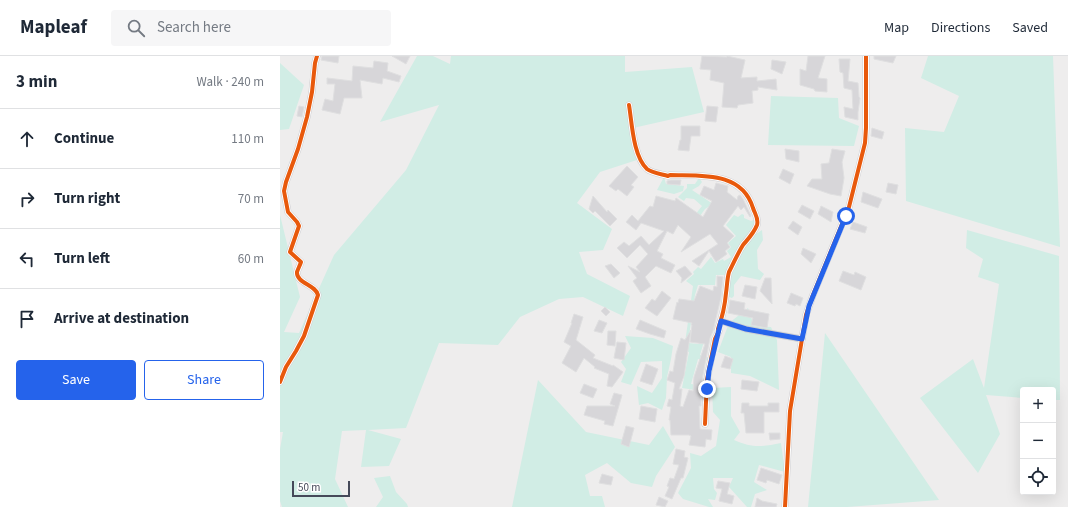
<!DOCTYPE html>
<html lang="en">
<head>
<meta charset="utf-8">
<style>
  :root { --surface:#fff; --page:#f6f6f7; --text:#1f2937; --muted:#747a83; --line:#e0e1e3; --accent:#2563eb }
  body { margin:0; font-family:"Source Sans 3",sans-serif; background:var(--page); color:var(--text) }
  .controls { position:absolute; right:12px; bottom:12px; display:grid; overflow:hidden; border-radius:4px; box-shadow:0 4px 16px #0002 }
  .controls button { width:36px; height:36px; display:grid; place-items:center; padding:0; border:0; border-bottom:1px solid var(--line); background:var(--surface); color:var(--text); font:20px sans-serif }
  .scale { position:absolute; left:12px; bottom:10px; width:58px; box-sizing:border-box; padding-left:4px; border:2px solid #454959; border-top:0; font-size:11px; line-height:14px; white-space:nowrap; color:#454959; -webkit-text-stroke:3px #fff; paint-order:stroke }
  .stop { position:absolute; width:12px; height:12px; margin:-9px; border:3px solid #2563eb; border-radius:50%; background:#fff }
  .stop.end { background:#2563eb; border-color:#fff; box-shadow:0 1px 4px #0008 }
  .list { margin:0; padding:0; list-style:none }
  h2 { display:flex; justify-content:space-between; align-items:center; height:52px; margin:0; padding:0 16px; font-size:17px }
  h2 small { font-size:13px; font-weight:400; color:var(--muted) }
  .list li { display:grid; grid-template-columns:26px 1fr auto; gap:12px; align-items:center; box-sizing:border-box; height:60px; padding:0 16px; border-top:1px solid var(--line) }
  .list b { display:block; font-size:15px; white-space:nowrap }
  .list em { font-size:13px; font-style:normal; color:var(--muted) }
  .actions { display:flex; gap:8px; padding:12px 16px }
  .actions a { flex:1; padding:9px 0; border:1px solid var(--accent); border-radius:4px; text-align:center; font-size:14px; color:var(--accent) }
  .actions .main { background:var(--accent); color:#fff }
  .icon { flex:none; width:22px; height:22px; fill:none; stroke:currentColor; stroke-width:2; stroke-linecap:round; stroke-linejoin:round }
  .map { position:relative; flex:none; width:788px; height:451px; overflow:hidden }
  header { display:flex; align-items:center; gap:24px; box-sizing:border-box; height:56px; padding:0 20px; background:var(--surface); border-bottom:1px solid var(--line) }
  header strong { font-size:19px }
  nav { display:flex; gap:22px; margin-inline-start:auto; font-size:14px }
  .search { width:280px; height:36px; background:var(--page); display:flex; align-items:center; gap:10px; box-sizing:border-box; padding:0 14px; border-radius:4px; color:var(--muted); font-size:15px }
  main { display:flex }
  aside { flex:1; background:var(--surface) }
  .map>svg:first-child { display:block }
  .green { fill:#d1ede5 }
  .building { fill:#d7d6d9; stroke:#dfdfe0 }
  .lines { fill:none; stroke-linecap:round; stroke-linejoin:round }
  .minor { stroke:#ceced2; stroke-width:7 }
  .cycleway-casing { stroke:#fff; stroke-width:6 }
  .cycleway { stroke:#e8590c; stroke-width:4 }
  .route { stroke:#2563eb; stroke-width:5 }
</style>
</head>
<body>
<header>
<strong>Mapleaf</strong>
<div class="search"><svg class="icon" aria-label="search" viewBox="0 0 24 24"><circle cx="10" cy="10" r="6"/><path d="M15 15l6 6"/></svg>Search here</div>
<nav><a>Map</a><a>Directions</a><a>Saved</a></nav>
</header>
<main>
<aside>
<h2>3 min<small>Walk · 240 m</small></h2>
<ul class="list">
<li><svg class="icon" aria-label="ahead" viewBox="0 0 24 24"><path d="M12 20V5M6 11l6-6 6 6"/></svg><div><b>Continue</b></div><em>110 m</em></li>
<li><svg class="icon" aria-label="right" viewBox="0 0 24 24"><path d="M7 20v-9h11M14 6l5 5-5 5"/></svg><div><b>Turn right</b></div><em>70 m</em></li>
<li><svg class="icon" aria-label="left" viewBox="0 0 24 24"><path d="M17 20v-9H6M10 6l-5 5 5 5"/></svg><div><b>Turn left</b></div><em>60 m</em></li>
<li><svg class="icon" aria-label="arrive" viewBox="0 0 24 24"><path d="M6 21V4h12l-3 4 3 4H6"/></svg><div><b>Arrive at destination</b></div></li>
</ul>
<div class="actions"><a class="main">Save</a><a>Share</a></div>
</aside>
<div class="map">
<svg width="788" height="451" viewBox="0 0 788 451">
  <rect width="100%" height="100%" fill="#eeeded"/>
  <!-- green -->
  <g class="green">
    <path d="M137,0H153L170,8L171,0H345V16L412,11L424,56L353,72L360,103L320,116L297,147L332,173L323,194L299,196L307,218L350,240L343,260L303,241L279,243L240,261L218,289L159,287L126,372L88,374L121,383L109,410L81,411L86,374L62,375L55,423L68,451H2L0,445V393L3,376H0V159L20,241L4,276L19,277L54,199L126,114L159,49L100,66Z"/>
    <path d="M648,0H773L780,191L626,145L625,72L664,76L679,40L641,22Z"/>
    <path d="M0,7L24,29L9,73L0,74Z"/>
    <path d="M491,40L558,42L559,62L579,70L574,90L488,89Z"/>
    <path d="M384,121L386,128L404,130L403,135L394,138L377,134Z"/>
    <path d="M419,122L422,126L419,130L412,134L433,148L425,153L415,167L411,164L422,150L414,143L406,142L404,145L398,141L407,132V128H415Z"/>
    <path d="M462,158L464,159V162L471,165L476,163V167L446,219H436L435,229H418L415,239L408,287L419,288L421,281L425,282L420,299L430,302L429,305L418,303L411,328L425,330V340H421L422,335L402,332L409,296L404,295V294L413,230L406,225L414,218L413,216L418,211L421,213L431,201L435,207L443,203L444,205L451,201L447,195L451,191L448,187L456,180L446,169L454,159L458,161Z"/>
    <path d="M482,174L483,184L477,194L478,213L484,218L480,224L461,220L454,229V240L452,242L449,241L448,224L467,184Z"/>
    <path d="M687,174L779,200L780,344H773V334H743V342L706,339L720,378L698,417L640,342L693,303L704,332L719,228L698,221L703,203L686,192Z"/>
    <path d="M468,252L474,270L491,271L497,284L499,334L470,320L451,317V301L438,296L449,267Z"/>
    <path d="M545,277L659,444L567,451H528Z"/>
    <path d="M345,280L373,282L393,290L391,303L387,321L386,342L382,354L368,347L359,349L357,330L372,337L382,322V305L361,306L351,329L341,326L346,313L341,306L351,292Z"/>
    <path d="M258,324L306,376L369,389L383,370L395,391L376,420L372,431L351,427L327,407L305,419L310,440H322L325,451H232Z"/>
    <path d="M451,331V360L460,376L454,384C472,392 482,391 501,387L505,416L479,409L474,426L487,434L475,438L471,451H467L449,431L453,422H433L434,433L437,437L435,444L428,443L433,451H429L403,443L398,437L411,412L410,397L421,400L436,390L440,364L433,356L432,332Z"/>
    <path d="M110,420L116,436L127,448L128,451H96L103,441L94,422Z"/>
  </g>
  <!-- building -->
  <g class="building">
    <path d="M42,0H59L58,7L41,4Z"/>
    <path d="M112,0H130L126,8Z"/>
    <path d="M422,0L447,1V0L465,4L461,22L477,21V25L496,23L497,34L478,31V34L472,35L473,47L458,49L457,52L442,51L444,27L430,24L431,14L420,13Z"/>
    <path d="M528,0H545L538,22L547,23V36L535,35L534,33L520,29V13L526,15Z"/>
    <path d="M594,0H616L613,7L594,3Z"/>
    <path d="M559,3H570L568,25L578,27L579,41L580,42L578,56V64L565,61L564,51L573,53L572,34L564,32L563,17L560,16Z"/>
    <path d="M492,4L506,6L502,18L491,13Z"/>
    <path d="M94,5L108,7L107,15L121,20L119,26L103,22L102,28L80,24L82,42H64L60,58L42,54L45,43L53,45L55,28H47V22L72,25L73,10L93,12Z"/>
    <path d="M19,50L24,51L22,61L17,60Z"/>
    <path d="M427,50L438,51L436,66L425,65Z"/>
    <path d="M401,70H420V80H411L409,95L398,94L400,84H401Z"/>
    <path d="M592,72L604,76L602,83L591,80Z"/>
    <path d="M505,93L519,95V106L506,103Z"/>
    <path d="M552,93L565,95L562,106L564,122L561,140L550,138L527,130L532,123H542L541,108L549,107Z"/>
    <path d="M347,110L358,121L351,129L354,131L347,140L338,133L336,135L329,130Z"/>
    <path d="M503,113L514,118L510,128L499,122Z"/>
    <path d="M391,124H401L400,129L387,128V125Z"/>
    <path d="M436,127L448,130L447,136L457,144L458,140L460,139L463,143L471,160L470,161L464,151L461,154L458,150L443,170L454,180L447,187L450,191L445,195L447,198L436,206L429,195L419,210L412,205L438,188L430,178L401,196L411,181L398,169L393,178L387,175L377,195L383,198L381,202L395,209L391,217L376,210L365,221L371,230L361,237L353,225L357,222L348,210L360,216L356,211L368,198L360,189L347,202L337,192L344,186L349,190L361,180L369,189L384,175L361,167L356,174L346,166L352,159L358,165L370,150L373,151L376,140L395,145L396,142L423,161L432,145L420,139L424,130L434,134Z"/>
    <path d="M608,127L618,129L616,138L606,136Z"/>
    <path d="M583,136L602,143L598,152L581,146Z"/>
    <path d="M313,140L327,156L328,154L337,163L330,170L315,155L313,157L309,153Z"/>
    <path d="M522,149L534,155L530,163L518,156Z"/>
    <path d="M541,150L553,156L551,166L538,158Z"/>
    <path d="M513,165L522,171L518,179L508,172Z"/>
    <path d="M573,166L587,171L585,177L570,173Z"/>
    <path d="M523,192L536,198L531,207L521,198Z"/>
    <path d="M331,208L340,217L334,222L325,210Z"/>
    <path d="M405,210L412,218L401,227L402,222L396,215Z"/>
    <path d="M563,215L574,219L575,216L586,221L581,234L559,225Z"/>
    <path d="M437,220L443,221L441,241L433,275L430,282L421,329L420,341H421V350H419L420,373L432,374L431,384L426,383L425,391L409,389L411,380L409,379H391L390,364H389L391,351L387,350L389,343L392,344L395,327L387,324L390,315L393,316L396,298L401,282L405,284L411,274L404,320L399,333H402L400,350L403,351L409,334L413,335L414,321L425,288L410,286L412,269H411L412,267L393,263L397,246L398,247L399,243L414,245L420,230L433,235L434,230L437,231Z"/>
    <path d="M485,222H491L492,248L480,235Z"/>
    <path d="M465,229L477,231L475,243L462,240Z"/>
    <path d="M382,235L391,242L377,260L365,252L372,243L375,245Z"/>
    <path d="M511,237L523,242L520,250L516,248L515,250L507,247Z"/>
    <path d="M450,244L465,247L464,253L489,258L487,272L471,269L473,262L448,257Z"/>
    <path d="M325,251L330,256L326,260L321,255Z"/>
    <path d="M294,258L303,261L296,284L315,299L313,302L333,310V309L343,316L332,331L327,330L329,318L314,312L315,311L304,302L296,316L282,307L291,290L284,286L292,267H291Z"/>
    <path d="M319,264L327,267L322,277L314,275Z"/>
    <path d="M360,264L386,275L384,282L370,278L356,273Z"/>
    <path d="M328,275H336L335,290L327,289Z"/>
    <path d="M337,286L346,287L344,304L334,302Z"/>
    <path d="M445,300L453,303L450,313L441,311Z"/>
    <path d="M366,308L378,313L372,329L360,325Z"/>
    <path d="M462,324L479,326L477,335L461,333Z"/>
    <path d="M304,328L317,333L313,342L300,337Z"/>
    <path d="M334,337L342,339L333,370L324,368L325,365L304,359L307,350H335L330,348Z"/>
    <path d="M462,347H469V350H488V347H499V356H484V377H466L464,357H461Z"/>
    <path d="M361,350L377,353L375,366L359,363Z"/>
    <path d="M346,370L354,372L349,391L341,388Z"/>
    <path d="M489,377H500V383L490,384Z"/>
    <path d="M396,393L405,395L404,401L408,402L403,422H401L392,443L385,440L389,431L387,430L390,422L394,423L399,409L393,408Z"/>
    <path d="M481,412L502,419L499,428L487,424L486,427L477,424Z"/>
    <path d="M322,418L333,421L331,429L319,427Z"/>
    <path d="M438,425L450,427L447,438L454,440L452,448L439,445L442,433L436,432Z"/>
    <path d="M379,441L388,445L385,451L376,449Z"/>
    <path d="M477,442L482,445L497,448L496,451H475Z"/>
  </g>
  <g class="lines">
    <!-- minor -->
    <g class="minor">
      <path d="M349,49C352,67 353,100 367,113C372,117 381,118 388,120L390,119C421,120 462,115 473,152C475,158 479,163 477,169C474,177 468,183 463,189C458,197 453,208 449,216C447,223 447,231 446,237C445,249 442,262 438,273L439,275L435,283L427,324L425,368"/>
      <path d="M441,265L466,273L522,283"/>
      <path d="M0,326L6,311L16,295L24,280L38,239C36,229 16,227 17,216C18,213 20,209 21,206L10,196L19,170L17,166L8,156L4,135L6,126L18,93L27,61L32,36L35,7L37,0"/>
      <path d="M505,451L510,355L526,259L533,239L569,151L585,87L586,72V0"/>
    </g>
    <defs>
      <g id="cycleway">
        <path d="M349,49C352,67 353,100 367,113C372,117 381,118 388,120L390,119C421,120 462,115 473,152C475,158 479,163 477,169C474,177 468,183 463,189C458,197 453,208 449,216C447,223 447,231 446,237C445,249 442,262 438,273L439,275L435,283L427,324L425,368"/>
        <path d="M0,326L6,311L16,295L24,280L38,239C36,229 16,227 17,216C18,213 20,209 21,206L10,196L19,170L17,166L8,156L4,135L6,126L18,93L27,61L32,36L35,7L37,0"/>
        <path d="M505,451L510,355L526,259L533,239L569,151L585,87L586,72V0"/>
      </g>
    </defs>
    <!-- cycleway casing -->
    <use href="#cycleway" class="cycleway-casing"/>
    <!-- cycleway -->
    <use href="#cycleway" class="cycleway"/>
  </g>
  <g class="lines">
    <!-- route -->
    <path class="route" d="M427,333L429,315L441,265L466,273L522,283L529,250L566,160"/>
  </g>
</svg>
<div class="controls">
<button>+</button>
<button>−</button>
<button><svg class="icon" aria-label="locate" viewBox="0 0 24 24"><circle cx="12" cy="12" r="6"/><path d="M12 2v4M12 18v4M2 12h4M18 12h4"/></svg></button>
</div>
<div class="scale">50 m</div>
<div class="stop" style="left:566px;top:160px"></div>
<div class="stop end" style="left:427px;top:333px"></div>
</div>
</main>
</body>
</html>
